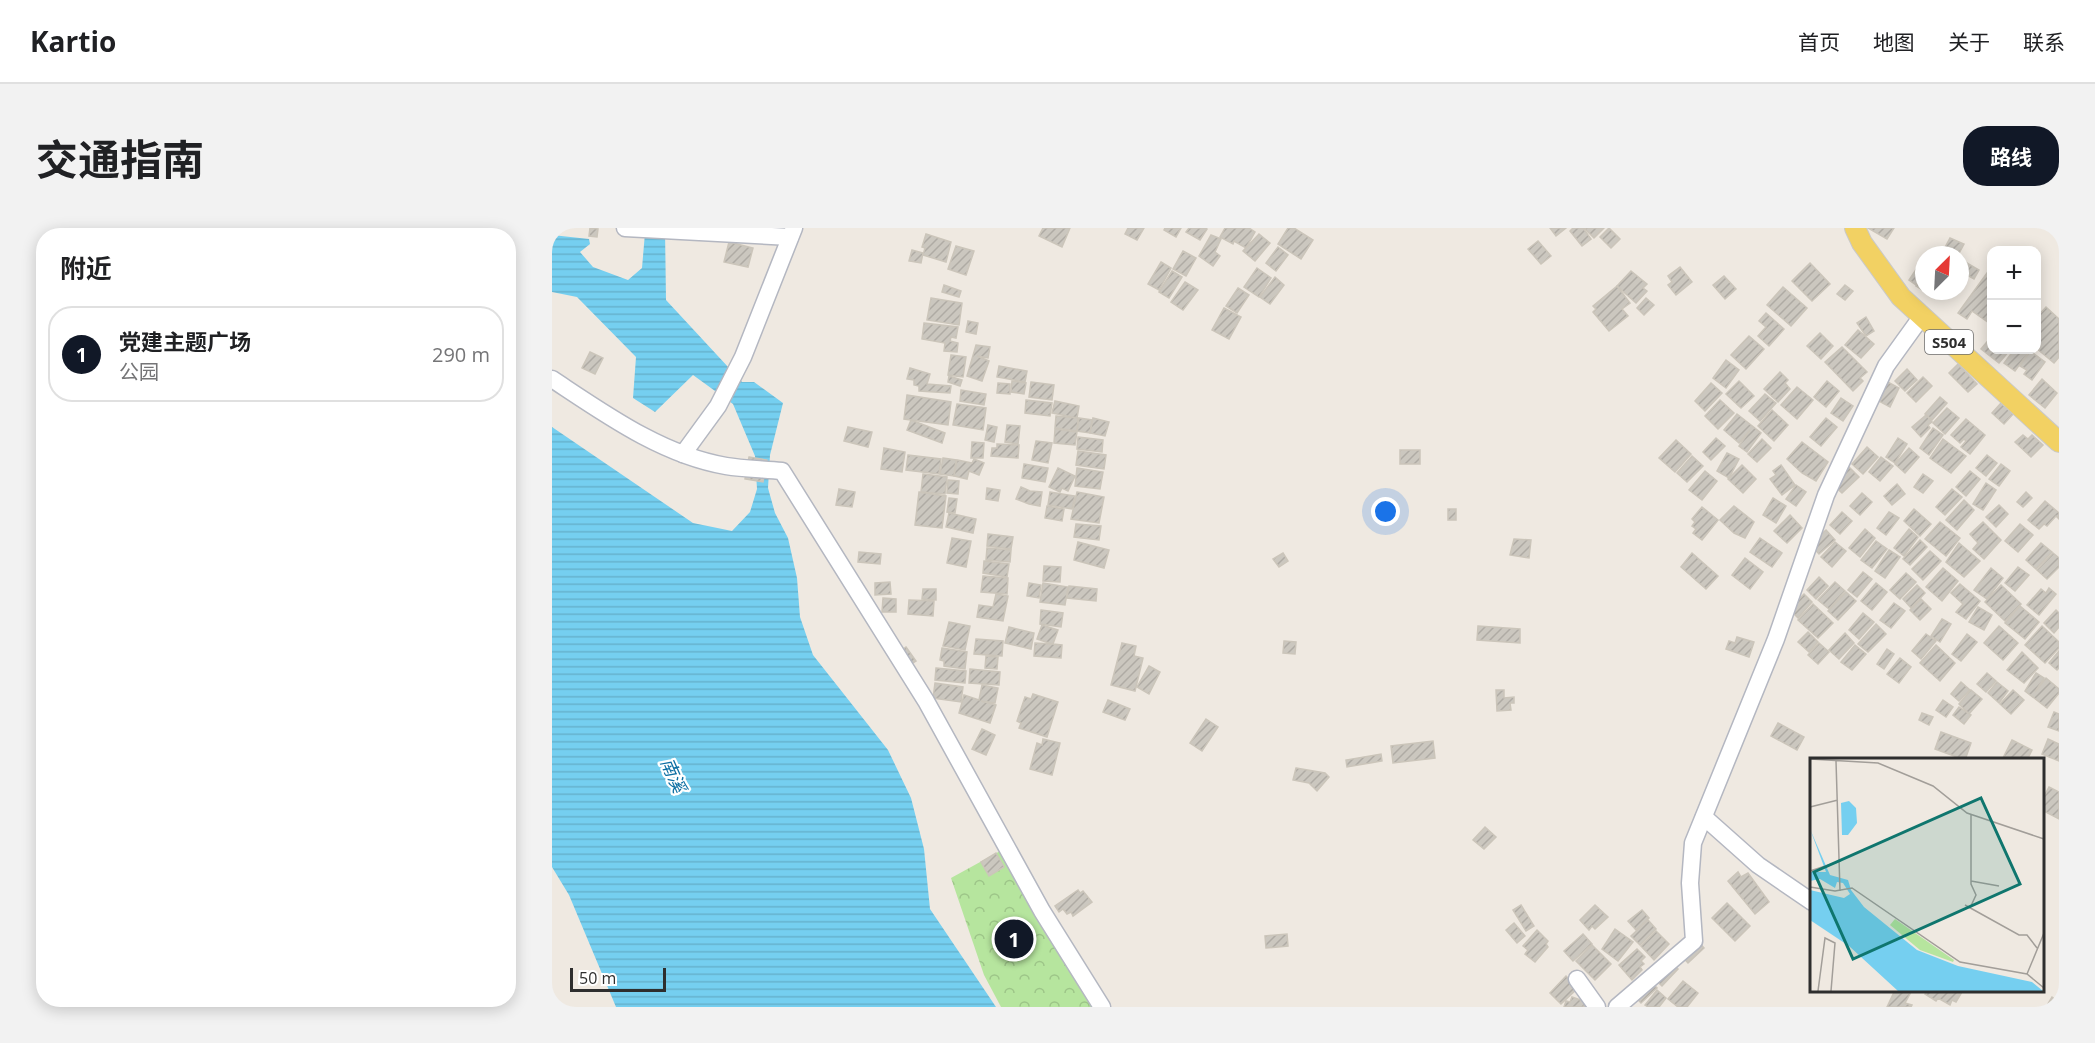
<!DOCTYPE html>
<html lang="zh">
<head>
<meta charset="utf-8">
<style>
  :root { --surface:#fff; --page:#f2f2f2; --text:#202124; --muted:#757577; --line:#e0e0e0; --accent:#111827 }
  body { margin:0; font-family:"Open Sans","Noto Sans SC",sans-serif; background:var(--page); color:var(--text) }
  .controls { position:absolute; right:18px; top:18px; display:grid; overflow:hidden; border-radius:12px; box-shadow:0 3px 15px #0003 }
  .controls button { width:54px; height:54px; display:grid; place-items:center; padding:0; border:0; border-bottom:2px solid var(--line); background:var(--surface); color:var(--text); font:30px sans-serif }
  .compass { position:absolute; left:1363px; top:18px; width:54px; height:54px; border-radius:50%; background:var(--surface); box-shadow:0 3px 15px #0003; rotate:24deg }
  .scale { position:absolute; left:18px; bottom:15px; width:96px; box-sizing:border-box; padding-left:6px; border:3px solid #2e2e2e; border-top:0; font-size:16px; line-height:21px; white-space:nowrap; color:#2e2e2e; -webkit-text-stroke:4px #fff; paint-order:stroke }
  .you { position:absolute; left:834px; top:284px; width:21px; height:21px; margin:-15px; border:4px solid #fff; border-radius:50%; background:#1a73e8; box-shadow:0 0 0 9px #1a73e833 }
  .badge { display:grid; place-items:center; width:39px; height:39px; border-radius:50%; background:var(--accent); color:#fff; font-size:20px; font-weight:700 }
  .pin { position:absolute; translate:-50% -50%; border:3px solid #fff; box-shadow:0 2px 6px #0006 }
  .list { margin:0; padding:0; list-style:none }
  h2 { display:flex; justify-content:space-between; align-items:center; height:78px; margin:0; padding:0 24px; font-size:26px }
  h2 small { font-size:20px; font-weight:400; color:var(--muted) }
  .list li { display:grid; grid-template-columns:39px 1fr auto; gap:18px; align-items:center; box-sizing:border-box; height:96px; margin:0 12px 12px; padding:0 12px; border:2px solid var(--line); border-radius:24px }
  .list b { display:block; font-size:22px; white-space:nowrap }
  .list p { margin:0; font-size:20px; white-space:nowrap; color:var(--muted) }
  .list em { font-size:20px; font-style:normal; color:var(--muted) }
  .map { position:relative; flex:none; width:1507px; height:779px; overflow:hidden; border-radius:24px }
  header { display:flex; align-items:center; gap:36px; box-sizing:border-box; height:84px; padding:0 30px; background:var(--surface); border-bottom:2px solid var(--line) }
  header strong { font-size:28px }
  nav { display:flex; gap:33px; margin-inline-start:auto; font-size:21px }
  .intro { display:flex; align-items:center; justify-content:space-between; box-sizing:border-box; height:144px; padding:0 36px }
  h1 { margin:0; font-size:42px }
  .button { padding:15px 27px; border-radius:24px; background:var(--accent); color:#fff; font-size:21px; font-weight:700 }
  main { display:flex; gap:36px; padding:0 36px }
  aside { flex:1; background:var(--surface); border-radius:24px; box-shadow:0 3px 15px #0003 }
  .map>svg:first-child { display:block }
  .forest { fill:url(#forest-crowns) }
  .water { fill:url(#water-rules) }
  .building { fill:url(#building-hatch); stroke:#cbc5ba; stroke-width:1.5 }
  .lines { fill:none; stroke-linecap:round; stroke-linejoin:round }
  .minor-casing { stroke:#b4b7c1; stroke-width:19 }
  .major-casing { stroke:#c9c9c9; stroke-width:22 }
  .minor { stroke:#fff; stroke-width:16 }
  .major { stroke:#f2d163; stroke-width:20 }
  .labels { text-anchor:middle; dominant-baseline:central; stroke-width:4.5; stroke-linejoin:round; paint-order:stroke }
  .shield { fill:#fff; stroke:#6d6d6d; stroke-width:1.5 }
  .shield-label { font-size:15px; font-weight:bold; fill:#2e2e2e }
  .water-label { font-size:18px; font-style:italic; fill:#0d6fa3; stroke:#fff }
  .inset-road { fill:none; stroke:#a29e99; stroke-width:1.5 }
  .view { fill:#0f766e; fill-opacity:0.15; stroke:#0f766e; stroke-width:3 }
  .inset-edge { fill:none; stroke:#2e2e2e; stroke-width:3 }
</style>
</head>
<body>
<header>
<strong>Kartio</strong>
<nav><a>首页</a><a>地图</a><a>关于</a><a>联系</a></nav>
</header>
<div class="intro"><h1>交通指南</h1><a class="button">路线</a></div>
<main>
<aside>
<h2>附近<small></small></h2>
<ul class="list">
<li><span class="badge">1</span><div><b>党建主题广场</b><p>公园</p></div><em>290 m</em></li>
</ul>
</aside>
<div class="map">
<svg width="1507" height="779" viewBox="0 0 1507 779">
  <defs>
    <pattern id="forest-crowns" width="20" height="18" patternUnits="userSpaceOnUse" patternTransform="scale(1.5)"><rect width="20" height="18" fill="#b6e59e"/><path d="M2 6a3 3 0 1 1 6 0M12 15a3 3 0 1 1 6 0" fill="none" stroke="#9dc588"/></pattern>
    <pattern id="water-rules" width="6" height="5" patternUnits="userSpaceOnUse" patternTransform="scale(1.5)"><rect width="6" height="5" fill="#75cff0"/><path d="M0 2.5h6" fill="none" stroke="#66b2ce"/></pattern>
    <pattern id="building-hatch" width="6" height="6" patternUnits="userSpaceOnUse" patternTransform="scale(1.5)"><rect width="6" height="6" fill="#cbc7bf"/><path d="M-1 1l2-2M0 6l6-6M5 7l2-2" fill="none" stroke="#afaba4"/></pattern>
  </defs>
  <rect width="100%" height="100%" fill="#efe9e1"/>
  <!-- forest -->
  <path class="forest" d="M450,622L546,779H449L432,747L399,650Z"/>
  <!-- water -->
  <path class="water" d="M113,0L114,72L190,154H202L231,175L218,227L216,260L223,285L236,310L245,350L248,389L261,427L336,522L359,570L372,621L378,681L444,779H64L17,667L0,639V199L141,295L180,303L198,284L205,261L203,228L181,176L141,147L103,184L81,170L84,129L25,69L0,64V7L37,11L38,16L28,24L41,39L76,52L90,40L93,5Z"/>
  <!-- building -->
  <g class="building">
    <path d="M38,0L46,1L45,9L37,8Z"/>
    <path d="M491,0H518L510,19L487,8Z"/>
    <path d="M576,0H592L585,12L573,6Z"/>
    <path d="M613,0H629L624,9L612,2Z"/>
    <path d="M637,0H654L655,1L648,12L634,4Z"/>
    <path d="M673,0H697L703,4L694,20L682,13L681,16L668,9Z"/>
    <path d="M736,0H742L761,12L749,31L726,16Z"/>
    <path d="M998,0H1014L1004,8Z"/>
    <path d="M1021,0H1031L1039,11L1030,18L1018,3Z"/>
    <path d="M1032,0H1052L1042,10Z"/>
    <path d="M1057,0L1068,11L1059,20L1048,9Z"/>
    <path d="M1316,0H1342L1335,11Z"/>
    <path d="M374,6L399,14L394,34L371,27L373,20L370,19Z"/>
    <path d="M707,6L718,15L703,33L691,23Z"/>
    <path d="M659,7L669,11L663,24L668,28L661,38L647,28Z"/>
    <path d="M1398,10L1412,16L1406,27H1389Z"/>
    <path d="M986,13L999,28L989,36L976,21Z"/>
    <path d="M177,14L201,20L196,39L172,34Z"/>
    <path d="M404,18L422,23L414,47L396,41Z"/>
    <path d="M726,19L736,27L724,43L714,35Z"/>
    <path d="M360,22L371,25L369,35L357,33Z"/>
    <path d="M631,23L644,30L634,48L621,41Z"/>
    <path d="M1408,31L1427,42L1422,51L1408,43Z"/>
    <path d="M609,34L619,40L607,62L596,56Z"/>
    <path d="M1258,35L1278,56L1260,73L1240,53Z"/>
    <path d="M1440,38V97L1420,83L1415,91L1406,85Z"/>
    <path d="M1128,39L1140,54L1124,67L1116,57L1120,54L1116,48Z"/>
    <path d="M705,40L719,50L707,69L692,59Z"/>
    <path d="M1365,40L1372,45L1364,57L1357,52Z"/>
    <path d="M620,43L630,49L617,70L607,64Z"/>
    <path d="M1079,43L1095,56L1091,60L1095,63L1084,75L1065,58Z"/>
    <path d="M1372,45V63L1364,58Z"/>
    <path d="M1172,48L1184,61L1173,71L1161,57Z"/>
    <path d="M723,49L732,57L718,76L708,69Z"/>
    <path d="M633,54L646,62L631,82L619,74Z"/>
    <path d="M392,57L409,63L407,69L390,64Z"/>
    <path d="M1293,57L1301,63L1293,72L1285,66Z"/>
    <path d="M1065,58L1078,75L1070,81L1076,88L1057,103L1041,84L1044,81L1041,78Z"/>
    <path d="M1231,59L1255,80L1239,98L1215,77Z"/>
    <path d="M686,60L697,67L685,85L674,78Z"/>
    <path d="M379,70L410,75L407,97L375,92Z"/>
    <path d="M1094,70L1102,77L1092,87L1085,80Z"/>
    <path d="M1494,79L1507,91V129L1502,135L1484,120V90Z"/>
    <path d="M672,80L689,89L677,111L660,102Z"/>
    <path d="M1214,85L1232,101L1217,118L1206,108L1214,99L1207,93Z"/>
    <path d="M1314,89L1322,103L1314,108L1305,95Z"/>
    <path d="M416,93L426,95L424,106L414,104Z"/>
    <path d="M372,95L406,99L404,110L399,109L398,113L406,115L405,124L392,123L393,115L370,111Z"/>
    <path d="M1306,102L1322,116L1309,130L1293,117Z"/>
    <path d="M1268,105L1281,118L1269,131L1255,118Z"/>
    <path d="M1197,108L1212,121L1194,141L1179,127Z"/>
    <path d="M1440,108V122H1458L1447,135L1429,121Z"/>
    <path d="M424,117L438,119L436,130L425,128L437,133L430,153L415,148Z"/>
    <path d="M1290,119L1315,144L1308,150L1311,153L1301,163L1273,134Z"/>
    <path d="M1462,122H1478L1463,143L1452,135Z"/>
    <path d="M1478,123L1493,134L1480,152L1472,146L1475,142L1468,138Z"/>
    <path d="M38,124L51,130L43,146L30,140Z"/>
    <path d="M399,127L414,129L411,149L396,147Z"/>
    <path d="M1174,132L1187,142L1174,160L1161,150Z"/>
    <path d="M1406,136L1425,156L1416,164L1397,145Z"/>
    <path d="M447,138L475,143L473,154L445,149Z"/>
    <path d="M358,140L378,146L375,156L399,158L398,165L367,163V158L362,157V152L355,151Z"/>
    <path d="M1355,141L1365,152L1353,163L1343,153Z"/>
    <path d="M1228,144L1236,152L1233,155L1238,161L1226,174L1212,161Z"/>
    <path d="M397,148L410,152L408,158L396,154Z"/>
    <path d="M1371,149L1380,158L1364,174L1355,165Z"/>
    <path d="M1490,151L1505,165L1493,180L1477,167Z"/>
    <path d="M1332,152L1347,160L1338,179L1323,171Z"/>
    <path d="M460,153L474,155L472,166L459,164Z"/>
    <path d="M1187,153L1202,168L1189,180L1174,166Z"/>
    <path d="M1275,153L1287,163L1274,179L1262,169Z"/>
    <path d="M479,154L502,157L500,172L477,169Z"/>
    <path d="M446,155L458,156V166L445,165Z"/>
    <path d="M1159,155L1170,165L1153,183L1143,173Z"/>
    <path d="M1245,159L1261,172L1245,191L1229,177Z"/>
    <path d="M409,162L434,166L432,177L408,173Z"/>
    <path d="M1213,166L1224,175L1208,193L1197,183Z"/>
    <path d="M355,167L399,174L396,197L352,191Z"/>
    <path d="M1388,169L1395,175L1380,192L1373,186Z"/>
    <path d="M1289,170L1301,178L1291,193L1279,185Z"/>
    <path d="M474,172L500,175L498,188L473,185Z"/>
    <path d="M1168,172L1182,185L1166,201L1153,188Z"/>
    <path d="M503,173L527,178L525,190L500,185Z"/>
    <path d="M1449,175L1461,186L1452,196L1440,185Z"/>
    <path d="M405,176L434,180L431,202L401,197Z"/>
    <path d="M1395,180L1407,190L1393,206L1381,195Z"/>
    <path d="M1220,182L1236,197L1222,213L1206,198Z"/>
    <path d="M1185,186L1209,205L1195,224L1187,218L1198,202L1187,215L1172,202Z"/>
    <path d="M1374,187L1380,194L1376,197L1378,200L1369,209L1360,199Z"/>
    <path d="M504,188L526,190L525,203L503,200Z"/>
    <path d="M527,190L540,192L538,205L525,203Z"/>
    <path d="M541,190L557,194L553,208L538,205Z"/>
    <path d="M1274,190L1285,199L1269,218L1258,209Z"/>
    <path d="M1414,191L1433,207L1418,226L1409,219L1414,213L1412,211L1408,215L1399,207Z"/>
    <path d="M359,192L393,205L390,215L355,202Z"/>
    <path d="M436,197L445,199L442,214L433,212Z"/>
    <path d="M455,197L468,198L466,216L453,214Z"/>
    <path d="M296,199L320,204L316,219L292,213Z"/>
    <path d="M1381,200L1391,207L1377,227L1368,220Z"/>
    <path d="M503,201L525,204L523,217L502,215Z"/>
    <path d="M1471,207L1476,211L1480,207L1491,217L1479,229L1463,214Z"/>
    <path d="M526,209L551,212L550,224L525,221Z"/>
    <path d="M1164,210L1173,218L1159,232L1151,224Z"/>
    <path d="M1346,210L1355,216L1343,235L1334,229Z"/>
    <path d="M1210,211L1219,220L1205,234L1196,226Z"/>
    <path d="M1391,211L1414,228L1399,245L1378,230Z"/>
    <path d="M1124,212L1139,226L1123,244L1107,230Z"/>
    <path d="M484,213L500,215L496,235L480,232Z"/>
    <path d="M420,214L432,215L431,230H419Z"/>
    <path d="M1250,214L1276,234L1264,253L1250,245L1235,231Z"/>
    <path d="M445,216L467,217L466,230L439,228L440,220H445Z"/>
    <path d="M1315,219L1326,229L1311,246L1300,236Z"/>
    <path d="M332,220L353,224L350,244L329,241Z"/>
    <path d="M1357,220L1367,229L1353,245L1343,236Z"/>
    <rect x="848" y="222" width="20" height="14"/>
    <path d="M526,223L554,227L552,241L524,237Z"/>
    <path d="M1175,225L1187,231L1177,250L1165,243Z"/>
    <path d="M356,227L389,231L387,246L354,242Z"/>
    <path d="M1435,227L1445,235L1434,248L1424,240Z"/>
    <path d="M1140,228L1151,238L1135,254L1125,245Z"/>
    <path d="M197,229L215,232L211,254L193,251Z"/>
    <path d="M1329,229L1341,238L1328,253L1317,244Z"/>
    <path d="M391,230L404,232L402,248L388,246Z"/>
    <path d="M422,231L432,235L427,247L417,243L415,251L402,248L405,232L420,235Z"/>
    <path d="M472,236L496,240L493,254L470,250Z"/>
    <path d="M1449,236L1458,243L1447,258L1437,251Z"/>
    <path d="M1190,237L1204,251L1191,265L1176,251Z"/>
    <path d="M1229,237L1243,257L1230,267L1218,251L1224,247L1221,243Z"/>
    <path d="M1297,239L1307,249L1290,265L1280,256Z"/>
    <path d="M506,240L523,248L516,263L510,260L508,264L497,259Z"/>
    <path d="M525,240L551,244L548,261L523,258Z"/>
    <path d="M1153,243L1165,253L1150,272L1137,262Z"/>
    <path d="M1418,243L1428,251L1414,268L1404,259Z"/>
    <path d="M371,246L395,249L393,266L369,264Z"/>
    <path d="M1371,246L1381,253L1371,265L1362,259Z"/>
    <path d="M396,252L407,253L406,266L395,265Z"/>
    <path d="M1434,255L1444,262L1431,282L1421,276Z"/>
    <path d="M1345,256L1353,266L1340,277L1332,268Z"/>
    <path d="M1244,257L1254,264L1244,278L1234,271Z"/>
    <path d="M469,259L478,263L490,264L488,278L477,276L464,271Z"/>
    <path d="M435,260L448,262L446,273L434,271Z"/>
    <path d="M287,261L303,264L300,279L284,277Z"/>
    <path d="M1400,261L1410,269L1393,287L1384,279Z"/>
    <path d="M367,264L394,268L390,300L363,297Z"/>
    <path d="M498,264L523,268L520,281L496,277Z"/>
    <path d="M525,264L552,269L547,295L519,291Z"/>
    <path d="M1474,264L1480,270L1471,279L1465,274Z"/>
    <path d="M1310,265L1320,274L1308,287L1298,278Z"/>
    <path d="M397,270L405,271L403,285L395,284Z"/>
    <path d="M1221,270L1234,278L1224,295L1211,287Z"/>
    <path d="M1412,272L1422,282L1405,302L1394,292Z"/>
    <path d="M1493,273L1507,285V291L1504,288L1495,298L1492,296L1487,301L1476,292Z"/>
    <path d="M1447,277L1456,286L1444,299L1434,289Z"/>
    <path d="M495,278L512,281L510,293L493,290Z"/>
    <path d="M1182,278L1202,294L1193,310L1182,305L1168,292Z"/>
    <path d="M1150,279L1166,292L1150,312L1141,305L1144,301L1140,298L1143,294L1140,291Z"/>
    <rect x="896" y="281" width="8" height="11"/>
    <path d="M1362,281L1379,296L1368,308L1352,293Z"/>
    <path d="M1290,284L1300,293L1288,306L1278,297Z"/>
    <path d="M1337,284L1347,290L1334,307L1325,300Z"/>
    <path d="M397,285L424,291L421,305L394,299Z"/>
    <path d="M1238,287L1250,300L1235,315L1222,303Z"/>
    <path d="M1388,294L1408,310L1394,328L1373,311Z"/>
    <path d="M1431,294L1449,312L1432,331L1421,321L1426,315L1418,306Z"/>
    <path d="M524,296L549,298L547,312L522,309Z"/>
    <path d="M1468,296L1481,307L1466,324L1453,313Z"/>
    <path d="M1313,301L1323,310L1308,329L1297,320Z"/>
    <path d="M1357,301L1366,309L1352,328L1342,320Z"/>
    <path d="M1274,302L1283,312L1267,326L1258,316Z"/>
    <path d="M436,306L461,309L459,321L435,318Z"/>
    <path d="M400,310L419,313L414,339L395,335Z"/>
    <path d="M1208,310L1230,325L1220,339L1198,324Z"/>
    <path d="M962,311L979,312L977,330L958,327Z"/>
    <path d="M1368,312L1375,319L1358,337L1351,331Z"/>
    <path d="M1324,313L1335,321L1320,340L1309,332Z"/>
    <path d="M526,314L557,322L552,340L522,332Z"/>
    <path d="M1283,314L1294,323L1280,339L1269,329Z"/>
    <path d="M1407,315L1428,333L1412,349L1394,334Z"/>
    <path d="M1489,315L1500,324L1484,341L1474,332Z"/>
    <path d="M435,320L459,322L458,334L434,332Z"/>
    <path d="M1337,322L1348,329L1333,350L1323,343Z"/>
    <path d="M1378,323L1389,333L1371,352L1360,341Z"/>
    <path d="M307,324L329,326L328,336L306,334Z"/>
    <path d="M731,325L736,333L727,339L721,331Z"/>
    <path d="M1140,325L1166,348L1154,361L1129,339Z"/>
    <path d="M1501,325L1507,330V339L1495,351L1485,342Z"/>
    <path d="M1193,330L1211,344L1198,361L1180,347Z"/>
    <path d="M432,333L457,336L455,349L431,345Z"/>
    <path d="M492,338L509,339L508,354L491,353Z"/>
    <path d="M1466,339L1477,347L1463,363L1453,355Z"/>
    <path d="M1391,340L1406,353L1390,373L1374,359Z"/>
    <path d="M1439,340L1451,350L1435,371L1422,362Z"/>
    <path d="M1311,344L1320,351L1305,369L1296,362Z"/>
    <path d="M1354,345L1364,354L1348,371L1338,362Z"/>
    <path d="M431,348L456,350L455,366L429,364Z"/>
    <path d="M1267,349L1276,358L1264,371L1255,362Z"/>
    <path d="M338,354L339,366L323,367V355Z"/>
    <path d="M1283,354L1293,363L1277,381L1266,372Z"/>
    <path d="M477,355L489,357L487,370L475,368Z"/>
    <path d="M491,355L516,359L513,377L488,374Z"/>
    <path d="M1324,355L1335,364L1320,382L1309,373Z"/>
    <path d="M1408,356L1428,373L1414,391L1404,384L1411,376L1399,365Z"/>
    <path d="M1365,357L1373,365L1359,380L1351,371Z"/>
    <path d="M1449,357L1469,376L1453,393L1433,374Z"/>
    <path d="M517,358L545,361L544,373L515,370Z"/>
    <path d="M1497,360L1504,366L1487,387L1475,377L1489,361L1494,365Z"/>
    <path d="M371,361H384V372L370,371Z"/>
    <path d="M1294,364L1304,373L1286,392L1276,383Z"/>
    <path d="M444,366L456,368L451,393L425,389L427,377L441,379Z"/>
    <path d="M1252,366L1260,374L1246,390L1237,381Z"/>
    <path d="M331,370L344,371V384H330Z"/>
    <path d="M1369,371L1379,381L1368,392L1358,382Z"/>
    <path d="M357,372L382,373L381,388L356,386Z"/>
    <path d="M1342,375L1353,383L1339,400L1328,392Z"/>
    <path d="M1261,376L1281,395L1266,410L1246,392Z"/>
    <path d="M1468,378L1487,394L1473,411L1453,395Z"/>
    <path d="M1426,379L1440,387L1432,402L1417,394Z"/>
    <path d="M489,382L511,385L509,399L488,396Z"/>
    <path d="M1504,382L1507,385V399L1502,405L1492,395Z"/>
    <path d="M1311,385L1322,394L1307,411L1297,402Z"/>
    <path d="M1390,391L1399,396L1388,414L1379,408Z"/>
    <path d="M397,394L418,398L413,422L391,418Z"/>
    <path d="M1324,396L1334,406L1316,424L1306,416Z"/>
    <path d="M490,397L506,402L501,416L510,417L509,430L482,428L483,415L500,416L485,411Z"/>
    <path d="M926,398L968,401V415L925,412Z"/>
    <path d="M1447,398L1466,415L1451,432L1432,415Z"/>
    <path d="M1490,398L1507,414V420L1493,435L1473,417Z"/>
    <path d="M457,399L482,405L479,421L453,415Z"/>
    <path d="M1256,404L1266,414L1257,424L1246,414Z"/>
    <path d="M1293,405L1302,415L1287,431L1277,422Z"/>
    <path d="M1374,406L1384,413L1369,431L1360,423Z"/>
    <path d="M1415,406L1425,414L1409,433L1400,426Z"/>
    <path d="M1185,409L1202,414L1197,429L1174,421L1177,413L1183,415Z"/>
    <path d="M424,411L451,413L450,428L422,426Z"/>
    <path d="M732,413L744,414L743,426L731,425Z"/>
    <path d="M570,415L584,418L582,428L591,430L583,463L559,457Z"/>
    <path d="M1267,415L1277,424L1266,436L1256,427Z"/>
    <path d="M1303,417L1314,426L1300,442L1289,434Z"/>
    <path d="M1384,417L1403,435L1388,453L1368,435Z"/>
    <path d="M354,419L364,433L356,438L346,425Z"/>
    <path d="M390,420L415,424L413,441L392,438V433L388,432Z"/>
    <path d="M1335,421L1342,426L1332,441L1325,436Z"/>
    <path d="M1507,423V440L1505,442L1497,435Z"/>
    <path d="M1470,424L1486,440L1472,455L1455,442Z"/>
    <path d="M434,428L446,429L445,441L433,440Z"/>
    <path d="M1348,430L1359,439L1347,455L1335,446Z"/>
    <path d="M597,438L608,444L597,466L585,459Z"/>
    <path d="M384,440L414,443L413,455L383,452Z"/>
    <path d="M418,441L448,444L447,457L417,455Z"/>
    <path d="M1435,445L1444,453L1434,464L1425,456Z"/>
    <path d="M1484,445L1492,450L1483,464L1494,450L1507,461V465L1495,480L1473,463Z"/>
    <path d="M1409,454L1418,462L1407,473L1399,466Z"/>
    <path d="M1445,454L1456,463L1447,475L1436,465Z"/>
    <path d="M383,455L411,459L409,474L381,470Z"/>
    <path d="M430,457L446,460L443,475L429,473L444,477L438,495L407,485L412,467L427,472Z"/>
    <path d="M944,462H952V470L962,469V475H958L959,482L945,483Z"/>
    <path d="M1419,462L1430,471L1417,486L1407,476Z"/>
    <path d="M1461,462L1472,472L1459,486L1448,476Z"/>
    <path d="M481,466L506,474L495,509L467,500L469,495L465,493L473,469L479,471Z"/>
    <path d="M556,472L578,481L573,492L551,484Z"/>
    <path d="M1391,472L1401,479L1394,489L1384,482Z"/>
    <path d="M1407,479L1419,487L1412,496L1401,487Z"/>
    <path d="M1502,484L1507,486V503L1496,499Z"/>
    <path d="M1370,485L1381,489L1377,497L1367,492Z"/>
    <path d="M654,491L666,499L650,523L638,515Z"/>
    <path d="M1226,495L1252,509L1245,522L1219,508Z"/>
    <path d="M430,501L443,507L434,527L420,521Z"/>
    <path d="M1389,504L1419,515L1413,532L1383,521Z"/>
    <path d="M491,511L508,515L500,547L478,541L485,515L490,517Z"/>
    <path d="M1496,511L1507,516V533L1490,526Z"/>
    <path d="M1460,512L1480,522L1475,532H1450Z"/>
    <path d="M881,513L883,530L841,535L839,518Z"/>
    <path d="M829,526L830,533L795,539L794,532Z"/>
    <path d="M744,540L773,545L777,549L765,563L757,555L741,552Z"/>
    <path d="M1497,559L1507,564V591L1490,582V572Z"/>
    <path d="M933,599L944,609L932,621L921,612Z"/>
    <path d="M444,625L452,639L437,648L429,634Z"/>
    <path d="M1186,644L1189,649L1196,645L1217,674L1203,686L1176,653Z"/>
    <path d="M526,662L528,665L531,663L540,674L521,688L519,684L515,686L511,681L507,684L503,678Z"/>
    <path d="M1175,675L1198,698L1183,713L1160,690Z"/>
    <path d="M969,677L982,698L974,703L961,682Z"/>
    <path d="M1043,677L1056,689L1043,701L1040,698L1037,702L1028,692Z"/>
    <path d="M1090,682L1097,690L1084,702L1076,693Z"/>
    <path d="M1096,692L1104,701L1088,717L1079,708Z"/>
    <path d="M962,695L973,708L965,715L954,702Z"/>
    <path d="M1063,701L1081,714L1066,733L1050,721Z"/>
    <path d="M985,702L996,713L994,716L996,719L983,734L973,726L976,722L971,718Z"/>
    <path d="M1104,703L1117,716L1102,732L1089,718Z"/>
    <path d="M735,706L736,718L714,720L713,708Z"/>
    <path d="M1031,706L1040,716L1021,733L1012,723Z"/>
    <path d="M1142,709L1152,720L1136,735L1126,724Z"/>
    <path d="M1040,717L1059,736L1043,752L1024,733Z"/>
    <path d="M1085,721L1093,729L1089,733L1092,736L1088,739L1090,742L1080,752L1067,737Z"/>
    <path d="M1115,730L1126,741L1110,758L1099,748Z"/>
    <path d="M1014,748L1026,760L1009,776L998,765Z"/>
    <path d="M1096,750L1105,760L1089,775L1080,765Z"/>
    <path d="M1131,753L1146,765L1135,779H1126L1116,771Z"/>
    <path d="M1105,762L1114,770L1107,779H1096L1093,777Z"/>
    <path d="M1343,762H1356L1359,764L1353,775L1360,777L1359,779H1335Z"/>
    <path d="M1376,762H1407L1410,764L1404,774L1400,772L1398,777L1386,770L1384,773L1373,766Z"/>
    <path d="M1020,769L1034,774L1032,778L1034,779H1012L1014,773L1018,774Z"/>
    <path d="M1500,769L1507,774V779H1494Z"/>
  </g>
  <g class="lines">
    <defs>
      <g id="minor">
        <path d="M73,0L238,9"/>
        <path d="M0,151C53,186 110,227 174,238C192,241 211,241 230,243L374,473L490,683L550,779"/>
        <path d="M131,226L166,178L191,129L242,0"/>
        <path d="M1152,589L1206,637L1260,674"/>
        <path d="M1025,751L1045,779"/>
        <path d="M1065,779L1142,713L1138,655L1141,615L1224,411L1274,267L1334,138L1370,88"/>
      </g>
      <path id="major" d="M1303,0L1310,15L1349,69L1507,214"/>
    </defs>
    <!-- minor casing -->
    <use href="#minor" class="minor-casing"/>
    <!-- major casing -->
    <use href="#major" class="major-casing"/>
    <!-- minor -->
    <use href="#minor" class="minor"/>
    <!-- major -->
    <use href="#major" class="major"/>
  </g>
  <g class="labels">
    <!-- shield labels -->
    <rect class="shield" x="1373" y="102" width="48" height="24" rx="4.5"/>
    <g class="shield-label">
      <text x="1397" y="114">S504</text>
    </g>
    <!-- water labels -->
    <g class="water-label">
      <text transform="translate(122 547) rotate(66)">南溪</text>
    </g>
  </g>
  <!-- overview -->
  <g transform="translate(1258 530)">
    <rect width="234" height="234" fill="#efe9e1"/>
    <path d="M85,161L144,202L143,204L110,192L80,167Z" fill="#b6e59e"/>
    <path d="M39,43L46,50L47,65L38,77H32L31,45ZM0,71L20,117L38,122L41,132L54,149L107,192L148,208L222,224L233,233H88L39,188L0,162V132L34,140L40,136L33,125L27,124L25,130L10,121L0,123V114H16Z" fill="#75cff0"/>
    <path class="inset-road" d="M0,1L68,5L123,28L157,55L234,81M26,3L30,133M0,49L28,42M0,113L31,103M161,123L189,128M0,129L25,133L42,130L150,204L217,216L234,230M155,147L209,177H217L227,190M160,150L166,137L161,126V56M217,216L234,175M8,233L15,180L25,185L21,233"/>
    <path class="view" d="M171,40L210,126L43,201L4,114Z"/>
    <rect width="234" height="234" class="inset-edge"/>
  </g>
</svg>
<div class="controls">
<button>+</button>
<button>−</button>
</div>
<svg class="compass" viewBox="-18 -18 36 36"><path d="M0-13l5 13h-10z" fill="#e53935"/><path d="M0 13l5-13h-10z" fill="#757577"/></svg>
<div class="scale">50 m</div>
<div class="you"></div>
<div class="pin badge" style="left:462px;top:711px">1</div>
</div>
</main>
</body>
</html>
